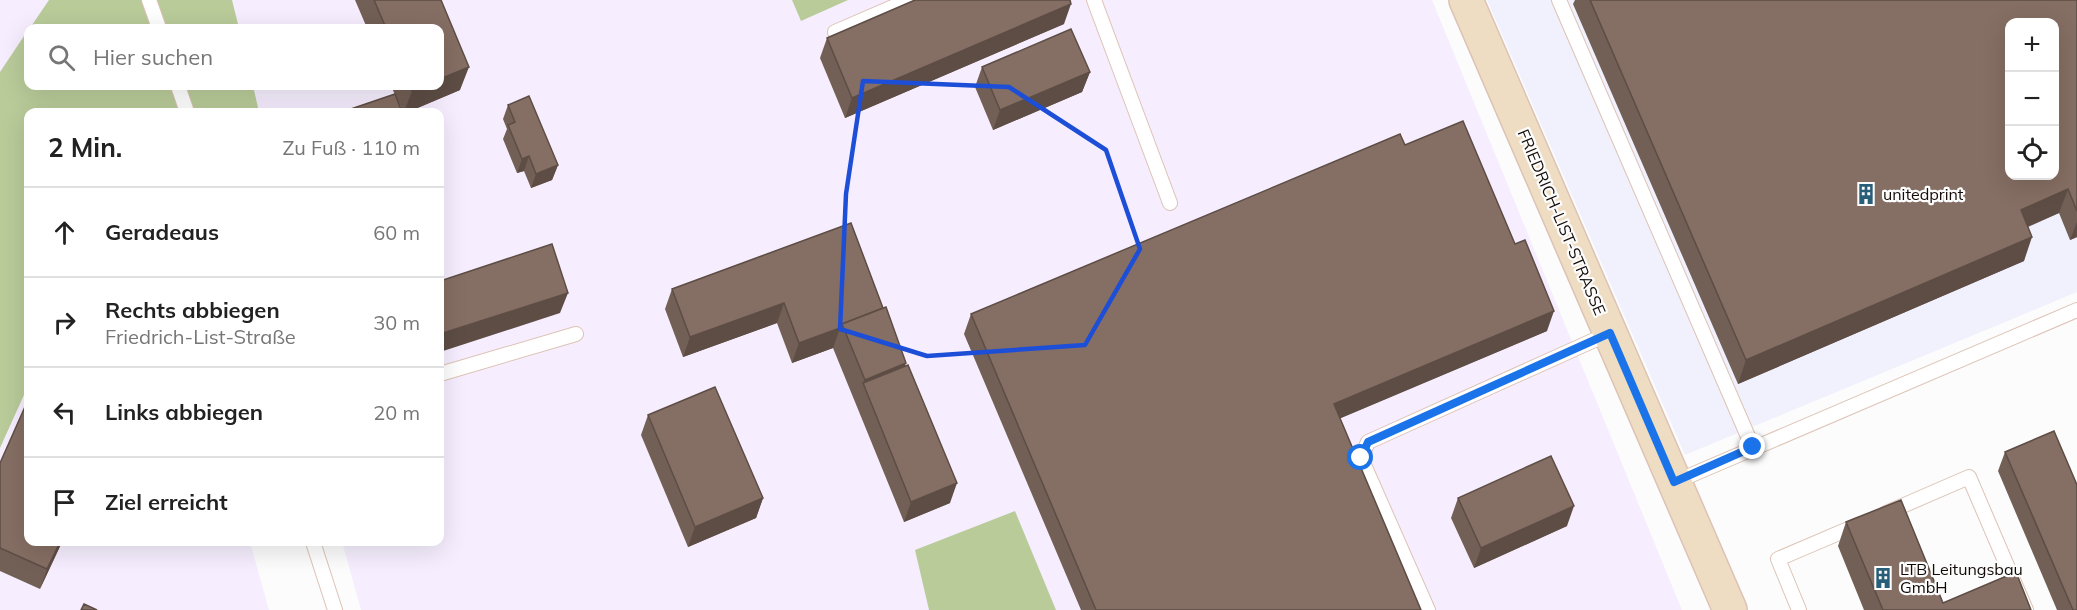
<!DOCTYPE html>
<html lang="de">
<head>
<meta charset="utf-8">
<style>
  :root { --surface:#fff; --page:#f6f6f6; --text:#222; --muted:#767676; --line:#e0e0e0 }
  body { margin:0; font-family:Mulish,sans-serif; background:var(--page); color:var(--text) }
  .controls { position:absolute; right:18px; top:18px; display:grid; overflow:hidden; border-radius:12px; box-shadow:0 6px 24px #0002 }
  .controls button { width:54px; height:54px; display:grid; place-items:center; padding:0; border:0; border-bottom:2px solid var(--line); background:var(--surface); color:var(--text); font:30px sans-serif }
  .stop { position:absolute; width:18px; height:18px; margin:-14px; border:4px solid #1a73e8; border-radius:50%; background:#fff }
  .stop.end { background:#1a73e8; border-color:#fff; box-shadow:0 2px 6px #0008 }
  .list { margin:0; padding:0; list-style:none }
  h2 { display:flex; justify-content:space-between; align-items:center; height:78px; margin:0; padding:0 24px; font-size:26px }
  h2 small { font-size:20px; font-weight:400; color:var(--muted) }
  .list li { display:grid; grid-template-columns:39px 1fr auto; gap:18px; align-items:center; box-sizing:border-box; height:90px; padding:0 24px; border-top:2px solid var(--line) }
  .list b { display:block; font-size:22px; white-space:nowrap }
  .list p { margin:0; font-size:20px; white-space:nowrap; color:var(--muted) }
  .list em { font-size:20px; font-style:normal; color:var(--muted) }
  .icon { flex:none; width:33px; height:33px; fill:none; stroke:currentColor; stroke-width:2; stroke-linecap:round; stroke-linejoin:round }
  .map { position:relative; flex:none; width:2077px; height:610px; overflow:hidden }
  .search { position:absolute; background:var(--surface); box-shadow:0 6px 24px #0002; left:24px; top:24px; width:420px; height:66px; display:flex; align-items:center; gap:15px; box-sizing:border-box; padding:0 21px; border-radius:12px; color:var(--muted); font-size:22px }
  .panel { position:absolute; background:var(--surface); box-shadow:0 6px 24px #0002; left:24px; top:108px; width:420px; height:438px; border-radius:12px }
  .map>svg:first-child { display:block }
  .commercial { fill:#f1f0fd; fill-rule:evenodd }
  .industrial { fill:#f6eefe }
  .forest { fill:#b9cb99 }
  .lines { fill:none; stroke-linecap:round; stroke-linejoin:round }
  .lane-casing { stroke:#ddc3b6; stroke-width:16 }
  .secondary-casing { stroke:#ddc3b6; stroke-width:36 }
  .lane { stroke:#fff; stroke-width:14 }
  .secondary { stroke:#eeddc2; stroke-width:33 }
  .wall { fill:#725f55 }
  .shaded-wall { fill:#5d4d45 }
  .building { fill:#856e63; stroke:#5d4d45; stroke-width:1.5; fill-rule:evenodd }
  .route { stroke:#1a73e8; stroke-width:8 }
  .marked { fill:none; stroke:#1d4ed8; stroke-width:4.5; stroke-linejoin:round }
  .labels { text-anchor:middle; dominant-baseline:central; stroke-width:4.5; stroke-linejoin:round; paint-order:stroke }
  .poi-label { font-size:16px; fill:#140b07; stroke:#fcfcfc; text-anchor:start }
  .street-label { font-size:16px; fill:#140b07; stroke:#fcfcfc }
</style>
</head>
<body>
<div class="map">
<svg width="2077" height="610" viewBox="0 0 2077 610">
  <rect width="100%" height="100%" fill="#fcfcfc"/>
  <!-- commercial -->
  <path class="commercial" d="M1487,0H2077V292L1685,455ZM2010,22H2054V176H2010Z"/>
  <!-- industrial -->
  <g class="industrial">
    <path d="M0,0H77L87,28H28V542H250L269,610H0Z"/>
    <path d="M196,0H1432L1682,610H361L342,542H440V112H226L219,86H440V28H204Z"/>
  </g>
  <!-- forest -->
  <g class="forest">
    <path d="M49,0H232L239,28H30Z"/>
    <path d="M792,0H848L801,21Z"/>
    <path d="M28,30V86H253L259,112H28V386L0,448V72Z"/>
    <path d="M1015,511L1056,610H929L915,550Z"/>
  </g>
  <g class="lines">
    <defs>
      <g id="lane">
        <path d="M149,0L159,28"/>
        <path d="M1094,0L1170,203"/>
        <path d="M1559,0L1753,448"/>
        <path d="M835,32L909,0"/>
        <path d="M178,86L187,112"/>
        <path d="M440,374L576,334"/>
        <path d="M1675,482L2077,310"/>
        <path d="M1886,513L1969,477L2026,610"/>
        <path d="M313,542L335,610"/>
        <path d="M1428,610L1361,458L1368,442L1610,333"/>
        <path d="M1799,610L1778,559L1860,524"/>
      </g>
      <path id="secondary" d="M1466,0L1730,610"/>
    </defs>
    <!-- lane casing -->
    <use href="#lane" class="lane-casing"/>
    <!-- secondary casing -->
    <use href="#secondary" class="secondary-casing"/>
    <!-- lane -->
    <use href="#lane" class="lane"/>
    <!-- secondary -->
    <use href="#secondary" class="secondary"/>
  </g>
  <!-- wall -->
  <g class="wall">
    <path d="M355,0H441L460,90L408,112H403L391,86H440V28H367Z"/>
    <path d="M1575,0H2077V237L2070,240L2059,213L2028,227L2024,261L1738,384L1573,4Z"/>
    <path d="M1064,24L845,118L820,58L827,38Z"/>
    <path d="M982,67L1090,72L1082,92L993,130L975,87Z"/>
    <path d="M508,105L558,165L552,180L531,188L524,171L517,173L503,139L507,129L503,119Z"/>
    <path d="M1405,145L1547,331L1340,418L1421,610H1081L964,334L971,314Z"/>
    <path d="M851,223L905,366L950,503L904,522L833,348L792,363L777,323L683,357L665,309L672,289Z"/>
    <path d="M648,415L763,498L756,518L688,547L641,435Z"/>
    <path d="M2005,452L2077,610H2057L1998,471Z"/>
    <path d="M0,463L28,542H62L40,589L0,571Z"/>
    <path d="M1458,498L1567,526L1474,568L1451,518Z"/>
    <path d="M1846,522L1943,603L2031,610H1864L1838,546Z"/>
  </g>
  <!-- shaded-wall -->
  <g class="shaded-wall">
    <path d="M1071,4L1064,24L845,118L852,98Z"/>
    <path d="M469,67L460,90L408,112H404L412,91L424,86H440V79Z"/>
    <path d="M1090,72L1082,92L993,130L1000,110Z"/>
    <path d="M529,156L524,171L517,173L522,159Z"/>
    <path d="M558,165L552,180L531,188L536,174Z"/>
    <path d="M2068,189L2059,213L2012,233L2021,210Z"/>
    <path d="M2077,222V237L2070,240Z"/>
    <path d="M2032,237L2024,261L1738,384L1746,360Z"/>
    <path d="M568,293L560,313L440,352V334Z"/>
    <path d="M784,303L777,323L683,357L690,337Z"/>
    <path d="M1554,311L1547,331L1327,424L1334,404Z"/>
    <path d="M840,328L833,348L792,363L799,343Z"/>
    <path d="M906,363L898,386L863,383L865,380Z"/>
    <path d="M957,483L950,503L904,522L911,502Z"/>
    <path d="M763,498L756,518L688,547L695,527Z"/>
    <path d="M1574,506L1567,526L1474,568L1481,548Z"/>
    <path d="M60,542H62L40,589L47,569Z"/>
  </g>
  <!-- building -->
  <g class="building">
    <path d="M374,0H441L469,67L440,79V28H386Z"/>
    <path d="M915,0H1070L1071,4L852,98L827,38Z"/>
    <path d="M1590,0H2077V211L2068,189L2021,210L2032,237L1746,360ZM2010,22H2055V176H2010Z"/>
    <path d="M1071,29L1090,72L1000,110L982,67Z"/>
    <path d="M410,86H424L412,91Z"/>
    <path d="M395,94L402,112H342Z"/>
    <path d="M529,96L558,165L536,174L529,156L522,159L508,125L515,122L508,105Z"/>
    <path d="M1463,121L1515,244L1525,240L1554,311L1334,404L1421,610H1096L971,314L1400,134L1405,145Z"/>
    <path d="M851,223L883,308L842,324L840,328L799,343L784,303L690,337L672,289Z"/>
    <path d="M552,244L568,293L440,334V281Z"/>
    <path d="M886,307L906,363L865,380L842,324Z"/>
    <path d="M908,365L957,483L911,502L863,383Z"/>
    <path d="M715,387L763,498L695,527L648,415Z"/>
    <path d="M28,400V542H60L47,569L0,548V463Z"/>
    <path d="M2054,431L2077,485V610H2073L2005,452Z"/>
    <path d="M1551,456L1574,506L1481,548L1458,498Z"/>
    <path d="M1901,500L1943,603L2016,572L2031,610H1883L1846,522Z"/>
    <path d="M84,604L97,610H81Z"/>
  </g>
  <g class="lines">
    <!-- route -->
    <path class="route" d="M1361,458L1368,442L1610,333L1674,482L1753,447"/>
  </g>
  <!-- marked area -->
  <path class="marked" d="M863,81L1009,87L1106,150L1140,249L1085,345L927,356L840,329L846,194Z"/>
  <!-- icons -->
  <defs>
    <symbol id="building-bare" viewBox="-9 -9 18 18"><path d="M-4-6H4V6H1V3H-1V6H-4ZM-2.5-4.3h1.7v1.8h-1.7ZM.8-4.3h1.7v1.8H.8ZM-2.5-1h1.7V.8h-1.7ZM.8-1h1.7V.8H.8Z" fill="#295e79" stroke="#fcfcfc" stroke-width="2.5" paint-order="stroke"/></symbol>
  </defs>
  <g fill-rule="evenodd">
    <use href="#building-bare" x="1851" y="179" width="30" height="30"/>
    <use href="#building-bare" x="1868" y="563" width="30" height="30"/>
  </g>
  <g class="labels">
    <!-- poi labels -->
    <g class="poi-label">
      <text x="1883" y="194">unitedprint</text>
      <text x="1900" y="569">LTB Leitungsbau<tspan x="1900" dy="18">GmbH</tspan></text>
    </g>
    <!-- street labels -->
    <g class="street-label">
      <text transform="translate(1562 222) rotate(67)">FRIEDRICH-LIST-STRASSE</text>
    </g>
  </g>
</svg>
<div class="controls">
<button>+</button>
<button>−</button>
<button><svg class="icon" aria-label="locate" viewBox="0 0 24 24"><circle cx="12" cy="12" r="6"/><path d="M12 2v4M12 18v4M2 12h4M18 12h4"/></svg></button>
</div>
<div class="stop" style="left:1361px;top:458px"></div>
<div class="stop end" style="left:1753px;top:447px"></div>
<div class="search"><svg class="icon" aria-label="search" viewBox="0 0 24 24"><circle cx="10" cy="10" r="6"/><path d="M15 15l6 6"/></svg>Hier suchen</div>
<section class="panel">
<h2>2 Min.<small>Zu Fuß · 110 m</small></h2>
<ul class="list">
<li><svg class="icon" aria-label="ahead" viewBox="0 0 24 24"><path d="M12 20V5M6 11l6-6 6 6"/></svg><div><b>Geradeaus</b></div><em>60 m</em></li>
<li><svg class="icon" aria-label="right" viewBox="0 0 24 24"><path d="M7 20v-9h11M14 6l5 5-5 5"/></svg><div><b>Rechts abbiegen</b><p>Friedrich-List-Straße</p></div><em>30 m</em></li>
<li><svg class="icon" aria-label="left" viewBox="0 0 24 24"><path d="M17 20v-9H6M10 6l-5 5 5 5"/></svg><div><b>Links abbiegen</b></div><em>20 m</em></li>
<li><svg class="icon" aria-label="arrive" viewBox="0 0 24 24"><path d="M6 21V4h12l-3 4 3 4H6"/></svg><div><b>Ziel erreicht</b></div></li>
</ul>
</section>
</div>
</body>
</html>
